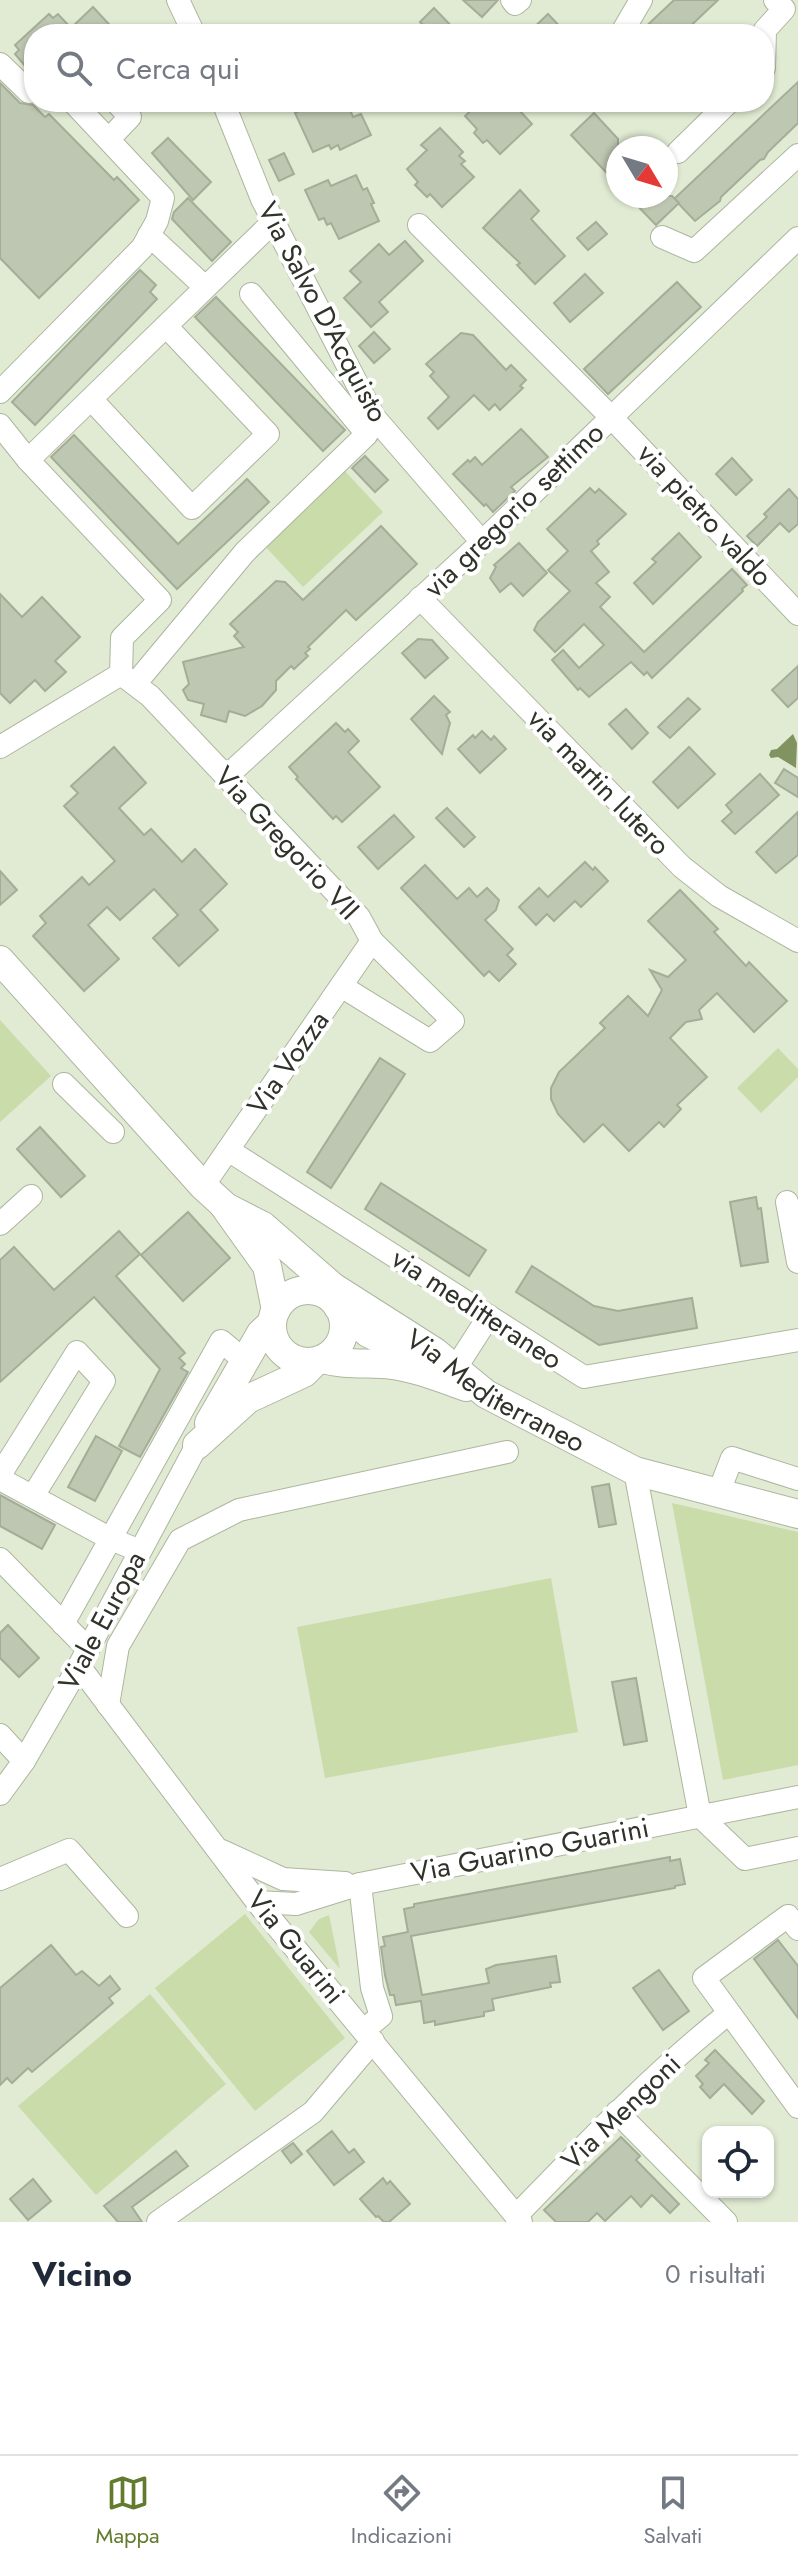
<!DOCTYPE html>
<html lang="it">
<head>
<meta charset="utf-8">
<style>
  :root { --surface:#fff; --page:#f2f2f3; --text:#1f2937; --muted:#747a83; --line:#e0e1e3; --accent:#627b2d }
  body { margin:0; font-family:Jost,sans-serif; background:var(--page); color:var(--text) }
  .controls { position:absolute; right:24px; bottom:24px; display:grid; overflow:hidden; border-radius:16px; box-shadow:0 2px 6px #0004 }
  .controls button { width:72px; height:72px; display:grid; place-items:center; padding:0; border:0; border-bottom:2px solid var(--line); background:var(--surface); color:var(--text); font:40px sans-serif }
  .compass { position:absolute; left:606px; top:136px; width:72px; height:72px; border-radius:50%; background:var(--surface); box-shadow:0 2px 6px #0004; rotate:128deg }
  .list { margin:0; padding:0; list-style:none }
  h2 { display:flex; justify-content:space-between; align-items:center; height:104px; margin:0; padding:0 32px; font-size:34px }
  h2 small { font-size:26px; font-weight:400; color:var(--muted) }
  .icon { flex:none; width:44px; height:44px; fill:none; stroke:currentColor; stroke-width:2; stroke-linecap:round; stroke-linejoin:round }
  .map { position:relative; flex:none; width:798px; height:2222px; overflow:hidden }
  .search { position:absolute; background:var(--surface); box-shadow:0 2px 6px #0004; left:24px; right:24px; top:24px; height:88px; display:flex; align-items:center; gap:20px; box-sizing:border-box; padding:0 28px; border-radius:32px; color:var(--muted); font-size:30px }
  .sheet { height:232px; background:var(--surface) }
  nav { display:flex; justify-content:space-around; align-items:center; box-sizing:border-box; height:112px; border-top:2px solid var(--line); background:var(--surface); font-size:22px; color:var(--muted) }
  nav a { display:grid; justify-items:center; gap:4px }
  nav .on { color:var(--accent) }
  .map>svg:first-child { display:block }
  .green { fill:#c9dca9 }
  .water { fill:#809360 }
  .building { fill:#bec7b1; stroke:#a4ad97; stroke-width:2 }
  .lines { fill:none; stroke-linecap:round; stroke-linejoin:round }
  .minor-casing { stroke:#adb69f; stroke-width:24 }
  .major-casing { stroke:#adb69f; stroke-width:30 }
  .minor { stroke:#fff; stroke-width:22 }
  .major { stroke:#fff; stroke-width:28 }
  .labels { text-anchor:middle; dominant-baseline:central; stroke-width:8; stroke-linejoin:round; paint-order:stroke }
  .street-label { font-size:28px; fill:#30332a; stroke:#fff }
</style>
</head>
<body>
<div class="map">
<svg width="798" height="2222" viewBox="0 0 798 2222">
  <rect width="100%" height="100%" fill="#e1ebd3"/>
  <!-- green -->
  <g class="green">
    <path d="M342,468L383,512L303,587L262,543Z"/>
    <path d="M0,1020L51,1076L0,1122Z"/>
    <path d="M778,1048L798,1069V1077L761,1113L737,1088Z"/>
    <path d="M672,1503L798,1532V1765L723,1780Z"/>
    <path d="M551,1578L578,1732L325,1778L297,1627Z"/>
    <path d="M245,1914L345,2038L255,2111L155,1988Z"/>
    <path d="M329,1915L340,1969L309,1932L319,1919Z"/>
    <path d="M150,1994L226,2084L96,2195L18,2106Z"/>
  </g>
  <!-- water -->
  <path class="water" d="M793,734L797,743L796,768L778,757L771,758L769,755L771,750L777,749Z"/>
  <!-- building -->
  <g class="building">
    <path d="M463,0H498L482,17Z"/>
    <path d="M674,0H718L682,34H638Z"/>
    <path d="M93,7L118,34H34V72L31,73L15,54L19,50L15,45L49,14L53,18L58,14L71,28Z"/>
    <path d="M434,8L459,34H413L423,25L420,22Z"/>
    <path d="M548,14L567,34H527Z"/>
    <path d="M798,82V123L768,152L764,159L760,160L721,197L720,201L695,221L674,199Z"/>
    <path d="M0,83L20,103L33,105L45,117L49,114L114,180L117,177L139,200L39,298L0,258Z"/>
    <path d="M317,102H347L353,117L361,114L371,135L340,150L338,145L331,149L329,145L313,152L295,113Z"/>
    <path d="M480,102H529L520,111L532,124L500,154L487,140L483,143L474,133L477,129L465,116Z"/>
    <path d="M594,113L618,139V185L571,135Z"/>
    <path d="M440,128L463,152L459,156L465,161L461,164L474,177L442,207L430,194L427,197L415,185L418,182L407,169L427,150L421,145Z"/>
    <path d="M168,138L211,182L193,200L152,153Z"/>
    <path d="M284,153L294,174L279,181L269,160Z"/>
    <path d="M356,175L363,190L367,188L374,203L371,204L379,221L339,239L331,223L327,225L324,218L319,220L305,190L328,180L331,186Z"/>
    <path d="M520,190L539,211L531,219L565,256L535,284L517,265L520,263L483,228Z"/>
    <path d="M628,196H672L679,203L656,225Z"/>
    <path d="M188,198L231,242L212,261L172,219L174,212Z"/>
    <path d="M596,222L607,234L588,250L577,238Z"/>
    <path d="M405,241L423,261L379,302L388,312L371,327L344,298L361,282L350,271L379,244L389,255Z"/>
    <path d="M140,270L156,285L150,292L157,299L35,425L12,402Z"/>
    <path d="M585,274L603,293L570,322L554,303Z"/>
    <path d="M677,282L701,307L608,394L584,369Z"/>
    <path d="M216,297L345,430L323,451L195,317Z"/>
    <path d="M374,332L390,349L374,363L359,346Z"/>
    <path d="M461,333L473,335L506,370L511,365L526,380L520,386L523,388L500,410L495,404L489,410L474,395L438,429L428,418L449,397L430,376L434,372L426,364Z"/>
    <path d="M521,429L548,457L511,487L515,491L493,512L486,504L484,506L453,474L468,460L470,462L475,457L482,465Z"/>
    <path d="M74,435L178,544L247,479L269,502L177,589L51,457Z"/>
    <path d="M365,456L388,480L375,492L352,468Z"/>
    <path d="M732,458L752,480L736,495L716,474Z"/>
    <path d="M590,488L595,493L599,489L626,514L597,541L599,544L591,551L609,572L596,583L610,597L600,607L644,652L732,569L747,585L742,589L743,591L652,678L647,672L644,675L631,662L589,697L580,688L578,690L552,660L563,650L579,668L604,645L584,624L555,652L534,630L538,622L570,591L548,570L568,551L547,529Z"/>
    <path d="M789,489L798,499V524L789,532L780,523L757,546L747,536L767,517L764,514Z"/>
    <path d="M381,526L417,564L356,620L346,610L308,647L310,649L305,653L308,656L294,669L291,666L276,681V690L262,706L245,716L229,711L226,722L201,715L204,704L188,700L183,690L189,684L183,662L244,647L234,636L238,632L230,624L276,581L285,582L303,600Z"/>
    <path d="M679,533L701,557L653,604L634,583L656,562L652,559Z"/>
    <path d="M519,543L547,573L523,596L511,583L500,592L490,578L496,567L494,565Z"/>
    <path d="M0,594L22,617L42,597L80,637L55,661L66,672L45,691L35,680L10,703L0,693Z"/>
    <path d="M418,639L432,640L448,658L425,678L402,653Z"/>
    <path d="M798,666V698L788,707L772,690Z"/>
    <path d="M434,696L450,712L446,715L450,723L442,754L411,719Z"/>
    <path d="M688,698L700,709L670,738L658,727Z"/>
    <path d="M626,709L648,733L632,749L609,724Z"/>
    <path d="M336,723L345,732L348,729L359,741L348,752L380,787L342,822L336,816L333,819L296,779L298,777L289,767Z"/>
    <path d="M482,731L491,740L494,736L506,749L480,773L458,749L473,735L475,738Z"/>
    <path d="M114,747L146,783L119,808L144,835L151,829L182,862L195,849L227,884L200,910L218,930L179,966L153,938L178,915L154,889L120,920L107,907L88,925L119,959L84,991L33,936L46,923L40,916L82,877L89,885L115,861L64,806L78,793L71,786Z"/>
    <path d="M689,747L715,774L678,808L653,782Z"/>
    <path d="M784,769L798,778V797L775,783Z"/>
    <path d="M760,774L779,795L735,834L722,821L732,812L726,805Z"/>
    <path d="M447,808L475,837L464,847L436,818Z"/>
    <path d="M798,812V855L776,873L756,852Z"/>
    <path d="M394,815L414,837L378,869L358,847Z"/>
    <path d="M585,862L593,870L595,867L608,881L581,907L575,901L554,921L547,914L536,925L519,907L539,888L548,897Z"/>
    <path d="M425,865L457,899L469,888L477,897L487,888L499,900L496,910L485,920L513,949L507,955L516,964L499,981L489,971L484,976L401,888Z"/>
    <path d="M0,871L17,890L0,905Z"/>
    <path d="M680,890L718,929L714,932L746,966L749,962L787,1001L754,1032L717,993L699,1010L702,1019L686,1022L670,1038L707,1077L677,1105L681,1109L664,1127L659,1122L629,1151L603,1124L584,1142L558,1114L551,1099V1088L559,1072L605,1028L600,1023L628,996L648,1016L662,990L650,970L668,977L686,960L648,921Z"/>
    <path d="M380,1058L405,1074L331,1188L307,1172Z"/>
    <path d="M40,1127L85,1176L61,1197L17,1149Z"/>
    <path d="M381,1183L486,1250L469,1276L365,1209Z"/>
    <path d="M756,1197L758,1209L761,1208L768,1262L741,1266L730,1202Z"/>
    <path d="M188,1212L230,1258L183,1301L141,1255Z"/>
    <path d="M119,1231L140,1254L116,1276L185,1353L179,1358L185,1364L181,1368L188,1372L140,1457L119,1446L160,1369L94,1297L0,1382V1260L14,1247L54,1290Z"/>
    <path d="M532,1266L594,1306L618,1311L692,1298L697,1328L599,1345L516,1292Z"/>
    <path d="M96,1436L122,1451L95,1501L68,1487Z"/>
    <path d="M609,1484L616,1524L599,1527L592,1487Z"/>
    <path d="M0,1495L55,1525L42,1549L0,1526Z"/>
    <path d="M8,1625L39,1658L19,1677L0,1658V1633Z"/>
    <path d="M636,1678L647,1741L624,1745L612,1682Z"/>
    <path d="M670,1857V1861L680,1859L685,1884L675,1886V1888L411,1936L422,1995L489,1983L486,1969L496,1965L556,1956L560,1982L550,1983L551,1987L492,1999L494,2010L484,2012V2016L435,2025V2021L424,2023L421,2001L396,2005L394,1995H390L385,1975L381,1947L385,1946L383,1937L408,1932L404,1909L414,1907V1904Z"/>
    <path d="M778,1940L798,1966V2018L754,1959Z"/>
    <path d="M51,1945L76,1975L82,1971L99,1986L110,1976L120,1989L109,1998L113,2003L32,2072L28,2068L12,2083L7,2078L0,2085V1988Z"/>
    <path d="M659,1970L689,2011L663,2030L633,1988Z"/>
    <path d="M715,2050L764,2101L752,2114L724,2084L710,2098L700,2087L703,2084L696,2076L709,2063L705,2060Z"/>
    <path d="M332,2131L349,2153L354,2149L364,2162L334,2185L307,2151Z"/>
    <path d="M621,2137L640,2156L636,2160L679,2204L670,2213L652,2195L641,2207L631,2196L605,2221L597,2213L588,2222H556L544,2210Z"/>
    <path d="M293,2143L302,2154L291,2163L282,2151Z"/>
    <path d="M176,2151L188,2166L132,2207L142,2222H118L104,2206Z"/>
    <path d="M383,2178L387,2184L390,2181L410,2204L389,2222H384L378,2216L376,2217L360,2199Z"/>
    <path d="M33,2179L51,2201L28,2220L10,2199Z"/>
  </g>
  <g class="lines">
    <defs>
      <g id="minor">
        <path d="M178,0L194,34"/>
        <path d="M512,0L515,4L520,0"/>
        <path d="M621,34L641,0"/>
        <path d="M0,64L29,92L34,86"/>
        <path d="M764,68L765,30L784,9L775,0"/>
        <path d="M223,102L262,199L374,417L482,542"/>
        <path d="M109,139L130,117L116,102"/>
        <path d="M678,152L729,102"/>
        <path d="M419,225L611,417L798,614"/>
        <path d="M149,235L205,287"/>
        <path d="M662,237L694,251L798,155"/>
        <path d="M0,392L142,248L157,221L163,198L73,102"/>
        <path d="M91,399L192,508L268,434L166,326"/>
        <path d="M0,425L28,460L160,600L122,638L121,674"/>
        <path d="M28,460L274,221"/>
        <path d="M420,598L682,867L719,896L798,941"/>
        <path d="M135,684L245,552L367,434L251,294"/>
        <path d="M0,747L121,674L150,696L359,917L372,941L453,1021L430,1041L341,986"/>
        <path d="M226,777L482,542L798,238"/>
        <path d="M64,1084L113,1132"/>
        <path d="M228,1150L584,1377L798,1340"/>
        <path d="M203,1186L372,941"/>
        <path d="M787,1202L798,1262"/>
        <path d="M0,1224L31,1196"/>
        <path d="M455,1369L489,1316"/>
        <path d="M635,1471L700,1816"/>
        <path d="M0,1475L77,1352L104,1381L33,1496"/>
        <path d="M0,1479L111,1539L140,1551"/>
        <path d="M718,1494L732,1458L798,1479"/>
        <path d="M0,1559L88,1649"/>
        <path d="M63,1624L221,1341L245,1361"/>
        <path d="M79,1666L257,1902L521,2222"/>
        <path d="M108,1705L118,1646L180,1540L239,1510L507,1452"/>
        <path d="M0,1735L24,1761"/>
        <path d="M0,1794L24,1761L79,1666L197,1445"/>
        <path d="M700,1816L745,1859L798,1848"/>
        <path d="M222,1851L283,1879L345,1883"/>
        <path d="M0,1879L69,1850L127,1916"/>
        <path d="M360,1884L372,1988L381,2016L364,2030"/>
        <path d="M257,1902L296,1904L360,1884L798,1797"/>
        <path d="M798,1929L788,1916L704,1978L798,2107"/>
        <path d="M617,2112L726,2222"/>
        <path d="M516,2216C585,2145 652,2074 729,2013"/>
        <path d="M158,2222L313,2112L373,2041"/>
      </g>
      <g id="major">
        <path d="M0,960L203,1186L238,1218"/>
        <path id="s1" d="M224,1206L263,1226L333,1287L435,1352L486,1394L635,1471L798,1514"/>
        <path d="M227,1210L267,1266L276,1310"/>
        <circle cx="308" cy="1326" r="36"/>
        <path d="M338,1307L368,1333L408,1352"/>
        <path d="M323,1359C346,1366 369,1362 393,1365C418,1369 442,1378 466,1387"/>
        <path d="M209,1423L261,1333L272,1323"/>
        <path d="M197,1445L248,1399L304,1373L315,1362"/>
      </g>
    </defs>
    <!-- minor casing -->
    <use href="#minor" class="minor-casing"/>
    <!-- major casing -->
    <use href="#major" class="major-casing"/>
    <!-- minor -->
    <use href="#minor" class="minor"/>
    <!-- major -->
    <use href="#major" class="major"/>
  </g>
  <g class="labels">
    <!-- street labels -->
    <g class="street-label">
      <text transform="translate(323 312) rotate(62)">Via Salvo D'Acquisto</text>
      <text transform="translate(514 510) rotate(-44)">via gregorio settimo</text>
      <text transform="translate(705 515) rotate(47)">via pietro valdo</text>
      <text transform="translate(599 782) rotate(46)">via martin lutero</text>
      <text transform="translate(287 843) rotate(47)">Via Gregorio VII</text>
      <text transform="translate(288 1063) rotate(-55)">Via Vozza</text>
      <text transform="translate(477 1309) rotate(33)">via meditteraneo</text>
      <text stroke="none"><textPath href="#s1" startOffset="330">Via Mediterraneo</textPath></text>
      <text transform="translate(102 1621) rotate(-62)">Viale Europa</text>
      <text transform="translate(530 1850) rotate(-11)">Via Guarino Guarini</text>
      <text transform="translate(296 1947) rotate(51)">Via Guarini</text>
      <text transform="translate(621 2112) rotate(-44)">Via Mengoni</text>
    </g>
  </g>
</svg>
<div class="controls">
<button><svg class="icon" aria-label="locate" viewBox="0 0 24 24"><circle cx="12" cy="12" r="6"/><path d="M12 2v4M12 18v4M2 12h4M18 12h4"/></svg></button>
</div>
<svg class="compass" viewBox="-18 -18 36 36"><path d="M0-13l5 13h-10z" fill="#e53935"/><path d="M0 13l5-13h-10z" fill="#747a83"/></svg>
<div class="search"><svg class="icon" aria-label="search" viewBox="0 0 24 24"><circle cx="10" cy="10" r="6"/><path d="M15 15l6 6"/></svg>Cerca qui</div>
</div>
<section class="sheet">
<h2>Vicino<small>0 risultati</small></h2>
<ul class="list">
</ul>
</section>
<nav>
<a class="on"><svg class="icon" aria-label="map" viewBox="0 0 24 24"><path d="M3 6l6-2 6 2 6-2v14l-6 2-6-2-6 2zM9 4v14M15 6v14"/></svg>Mappa</a>
<a><svg class="icon" aria-label="directions" viewBox="0 0 24 24"><path d="M12 3l9 9-9 9-9-9zM9 14v-3h6M13 9l2 2-2 2"/></svg>Indicazioni</a>
<a><svg class="icon" aria-label="saved" viewBox="0 0 24 24"><path d="M7 4h10v16l-5-4-5 4z"/></svg>Salvati</a>
</nav>
</body>
</html>
